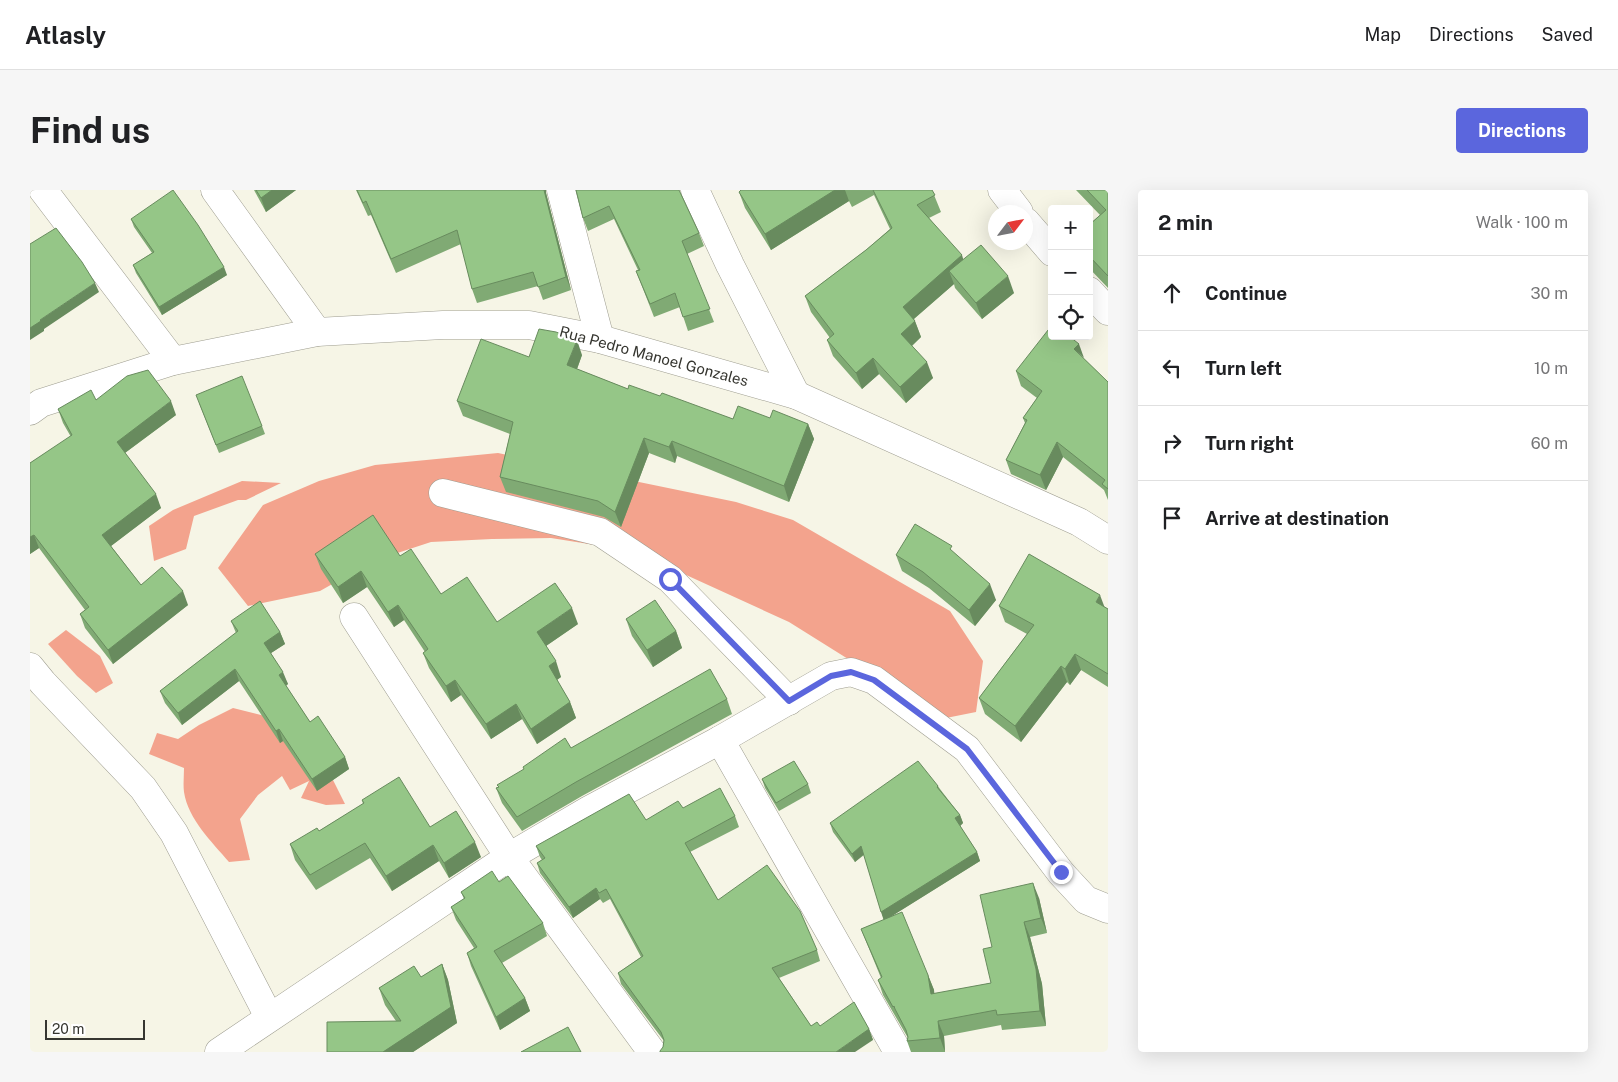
<!DOCTYPE html>
<html lang="en">
<head>
<meta charset="utf-8">
<style>
  :root { --surface:#fff; --page:#f6f6f6; --text:#202124; --muted:#757577; --line:#e0e0e0; --accent:#5b66dd }
  body { margin:0; font-family:"Public Sans",sans-serif; background:var(--page); color:var(--text) }
  .controls { position:absolute; right:15px; top:15px; display:grid; overflow:hidden; border-radius:5px; box-shadow:0 5px 20px #0002 }
  .controls button { width:45px; height:45px; display:grid; place-items:center; padding:0; border:0; border-bottom:1px solid var(--line); background:var(--surface); color:var(--text); font:25px sans-serif }
  .compass { position:absolute; left:958px; top:15px; width:45px; height:45px; border-radius:50%; background:var(--surface); box-shadow:0 5px 20px #0002; rotate:58deg }
  .scale { position:absolute; left:15px; bottom:12px; width:100px; box-sizing:border-box; padding-left:5px; border:2px solid #363630; border-top:0; font-size:14px; line-height:18px; white-space:nowrap; color:#363630; -webkit-text-stroke:4px #fff; paint-order:stroke }
  .stop { position:absolute; width:15px; height:15px; margin:-11px; border:4px solid #5b66dd; border-radius:50%; background:#fff }
  .stop.end { background:#5b66dd; border-color:#fff; box-shadow:0 1px 5px #0008 }
  .list { margin:0; padding:0; list-style:none }
  h2 { display:flex; justify-content:space-between; align-items:center; height:65px; margin:0; padding:0 20px; font-size:21px }
  h2 small { font-size:16px; font-weight:400; color:var(--muted) }
  .list li { display:grid; grid-template-columns:32px 1fr auto; gap:15px; align-items:center; box-sizing:border-box; height:75px; padding:0 20px; border-top:1px solid var(--line) }
  .list b { display:block; font-size:19px; white-space:nowrap }
  .list em { font-size:16px; font-style:normal; color:var(--muted) }
  .icon { flex:none; width:28px; height:28px; fill:none; stroke:currentColor; stroke-width:2; stroke-linecap:round; stroke-linejoin:round }
  .map { position:relative; flex:none; width:1078px; height:862px; overflow:hidden; border-radius:5px }
  header { display:flex; align-items:center; gap:30px; box-sizing:border-box; height:70px; padding:0 25px; background:var(--surface); border-bottom:1px solid var(--line) }
  header strong { font-size:24px }
  nav { display:flex; gap:28px; margin-inline-start:auto; font-size:18px }
  .intro { display:flex; align-items:center; justify-content:space-between; box-sizing:border-box; height:120px; padding:0 30px }
  h1 { margin:0; font-size:35px }
  .button { padding:12px 22px; border-radius:5px; background:var(--accent); color:#fff; font-size:18px; font-weight:700 }
  main { display:flex; gap:30px; padding:0 30px }
  aside { flex:1; background:var(--surface); border-radius:5px; box-shadow:0 5px 20px #0002 }
  .map>svg:first-child { display:block }
  .forest { fill:#f3a38d }
  .lines { fill:none; stroke-linecap:round; stroke-linejoin:round }
  .minor-casing { stroke:#9e9d90; stroke-width:29 }
  .minor { stroke:#fff; stroke-width:28 }
  .wall { fill:#80aa74 }
  .shaded-wall { fill:#688b5e }
  .building { fill:#95c687; stroke:#688b5e }
  .route { stroke:#5b66dd; stroke-width:6 }
  .labels { text-anchor:middle; dominant-baseline:central; stroke-width:4.5; stroke-linejoin:round; paint-order:stroke }
  .street-label { font-size:15px; fill:#363630; stroke:#fff }
</style>
</head>
<body>
<header>
<strong>Atlasly</strong>
<nav><a>Map</a><a>Directions</a><a>Saved</a></nav>
</header>
<div class="intro"><h1>Find us</h1><a class="button">Directions</a></div>
<main>
<div class="map">
<svg width="1078" height="862" viewBox="0 0 1078 862">
  <rect width="100%" height="100%" fill="#f6f5e6"/>
  <!-- forest -->
  <g class="forest">
    <path d="M468,263L706,312L763,330L920,421L953,471L946,522L916,528L866,499L759,432L643,379L584,358L521,348L462,349L401,352L343,371L290,401L218,416L188,378L233,315L289,291L345,275Z"/>
    <path d="M212,291L251,293L216,310H208L164,326L156,359L124,371L119,336L143,320Z"/>
    <path d="M36,440L70,466L83,493L66,503L47,486L18,454Z"/>
    <path d="M203,518L243,528L294,572L315,614L296,615L271,608L279,591L260,600L252,586L228,605L210,629L220,670L199,672C182,652 158,629 154,602C153,594 154,586 154,578L119,564L127,543L148,549L169,535Z"/>
  </g>
  <g class="lines">
    <defs>
      <g id="minor">
        <path d="M13,0L143,171"/>
        <path d="M185,0L287,142"/>
        <path d="M531,0L570,149"/>
        <path d="M665,0L700,75L766,205"/>
        <path d="M972,0L989,22"/>
        <path d="M996,32L1022,62"/>
        <path d="M1059,101L1078,121"/>
        <path d="M0,221L11,213L143,171L287,142L413,135H499L570,149L766,205L1049,332L1078,350"/>
        <path d="M413,303L570,342L640,389L759,511"/>
        <path d="M324,427L479,667L622,862"/>
        <path d="M0,477L13,493L113,598L144,643L239,827"/>
        <path d="M690,550L868,862"/>
        <path d="M189,862L479,667L559,620L690,550L801,486L821,482L844,490L937,559L1031,683L1056,710L1078,719"/>
      </g>
    </defs>
    <!-- minor casing -->
    <use href="#minor" class="minor-casing"/>
    <!-- minor -->
    <use href="#minor" class="minor"/>
  </g>
  <!-- wall -->
  <g class="wall">
    <path d="M224,0H266L236,22Z"/>
    <path d="M326,0H516V3L541,100L513,110L508,96L447,113L442,99L431,54L366,83L341,25L338,26Z"/>
    <path d="M546,0L669,43L674,56L657,64L684,132L658,141L650,117L624,127L606,81L608,80L584,29L558,41L553,28Z"/>
    <path d="M711,0H902L911,22L899,28L933,70L984,103L952,129L925,98L924,94L884,129L891,147L882,156L903,188L876,213L849,184L832,199L803,166L797,150L800,148L781,122L775,106L836,60L860,39L844,5L822,17L819,11L741,60L715,18L709,2Z"/>
    <path d="M1046,0H1078V98L1059,78V35L1070,25Z"/>
    <path d="M101,29L197,85L132,125L106,83L103,75L122,63L104,37Z"/>
    <path d="M552,165L547,179L598,199L630,206L703,229L740,228L778,234L784,249L759,312L647,266L645,273L619,263L591,337L574,327L476,302L470,287L480,244L433,226L427,211L499,167Z"/>
    <path d="M1054,169L1078,192V310L1074,300L1033,267L1016,300L981,284L976,270L995,233L993,228L1007,208L991,196L986,181Z"/>
    <path d="M66,210L146,225L95,263L131,318L81,356L111,395L158,415L83,474L55,438L50,424L55,420L9,358L0,364V273L41,247L33,233L28,219Z"/>
    <path d="M169,213L232,236L235,244L189,263Z"/>
    <path d="M924,363L966,410L945,436L899,398L872,381L866,365Z"/>
    <path d="M285,364L370,366L411,404L467,432L548,434L516,456L531,487L527,490L540,512L546,528L507,554L492,529L461,549L431,505L421,512L399,478L393,463L395,462L374,430L364,437L337,397L313,413L291,379Z"/>
    <path d="M969,416L1075,417L1078,419V497L1051,480L1040,495L1037,492L991,552L955,524L949,508L997,444L975,432Z"/>
    <path d="M596,429L646,441L652,458L623,477L602,446Z"/>
    <path d="M201,431L250,442L255,454L241,463L258,494L256,496L280,532L315,567L319,579L287,601L253,551L250,553L209,491L152,535L135,513L130,501L206,443Z"/>
    <path d="M697,509L702,524L552,606L492,641L472,613L466,598L541,558Z"/>
    <path d="M732,589L778,594L781,603L749,621L735,598Z"/>
    <path d="M908,596L910,599L930,625L933,633L930,636L947,662L950,671L860,727L898,785L904,800V804L961,793L962,757L1009,708L1017,743L1000,747L1012,794L1016,836L972,840L971,835L914,846L915,862H881L877,851L878,848L853,805L848,790L851,788L831,739L854,730L834,665L825,672L803,642L800,633Z"/>
    <path d="M332,610L400,637L451,667L419,688L409,671L362,701L340,668L286,700L265,670L260,654L289,641L333,614Z"/>
    <path d="M653,618L705,626L709,637L660,662L688,710L787,760L790,771L749,788L781,836L839,839L843,850L633,857L634,851L591,794L588,783L611,767L580,709L573,713L570,709L543,728L510,683L507,673L512,670L510,667L506,656L616,630Z"/>
    <path d="M469,692L513,733L517,746L472,773L495,808L500,821L470,840L441,776L437,763L444,758L426,730L421,717L434,709L431,702Z"/>
    <path d="M412,774L418,790L427,833L383,862H297L366,831L355,815L349,798L391,787Z"/>
  </g>
  <!-- shaded-wall -->
  <g class="shaded-wall">
    <path d="M242,0H266L236,22L231,8Z"/>
    <path d="M514,0H516V3L541,100L536,87Z"/>
    <path d="M805,0H815L819,11L741,60L735,44Z"/>
    <path d="M932,65L937,82L919,81L924,94L879,133L873,117Z"/>
    <path d="M194,77L197,85L132,125L129,117Z"/>
    <path d="M978,86L984,103L952,129L946,113Z"/>
    <path d="M65,93L69,102L14,139V141L0,150V138L10,130Z"/>
    <path d="M885,131L891,147L877,160L871,144Z"/>
    <path d="M547,150L552,165L543,190L537,175Z"/>
    <path d="M1049,154L1054,168L1044,159Z"/>
    <path d="M843,168L849,184L832,199L826,183Z"/>
    <path d="M897,172L903,188L876,213L870,197Z"/>
    <path d="M141,211L146,225L92,265L87,252Z"/>
    <path d="M778,234L784,249L759,312L754,296Z"/>
    <path d="M614,248L619,263L591,337L585,322Z"/>
    <path d="M642,251L647,266L645,273L639,257Z"/>
    <path d="M1027,252L1033,267L1016,300L1010,285Z"/>
    <path d="M126,304L131,318L77,359L72,345Z"/>
    <path d="M4,345L9,358L0,364V347Z"/>
    <path d="M331,381L337,397L313,413L308,397Z"/>
    <path d="M960,394L966,410L945,436L939,420Z"/>
    <path d="M153,401L158,415L83,474L78,460Z"/>
    <path d="M1070,405L1076,421L1066,412Z"/>
    <path d="M368,415L374,430L364,437L358,422Z"/>
    <path d="M542,418L548,434L513,458L507,442Z"/>
    <path d="M646,441L652,458L623,477L617,460Z"/>
    <path d="M250,442L255,454L238,465L234,453Z"/>
    <path d="M1045,464L1051,480L1040,495L1035,479Z"/>
    <path d="M526,471L531,487L525,491L519,476Z"/>
    <path d="M1031,476L1037,492L991,552L985,536Z"/>
    <path d="M205,479L209,491L152,535L148,523Z"/>
    <path d="M253,482L258,494L253,497L249,485Z"/>
    <path d="M425,490L431,505L421,512L416,496Z"/>
    <path d="M540,512L546,528L507,554L501,539Z"/>
    <path d="M486,514L492,529L461,549L456,534Z"/>
    <path d="M249,539L253,551L250,553L246,541Z"/>
    <path d="M315,567L319,579L287,601L282,589Z"/>
    <path d="M930,625L933,633L929,637L925,628Z"/>
    <path d="M445,652L451,667L419,688L414,673Z"/>
    <path d="M403,655L409,671L362,701L356,686Z"/>
    <path d="M831,656L834,664L825,672L822,664Z"/>
    <path d="M947,662L950,671L854,731L851,722Z"/>
    <path d="M1003,693L1009,708L1017,743L1011,728Z"/>
    <path d="M566,698L570,709L543,728L539,717Z"/>
    <path d="M994,732L1000,747L1012,794L1016,836L1010,821Z"/>
    <path d="M412,774L418,790L427,833L383,862H353Z"/>
    <path d="M898,785L904,800L906,819L901,804Z"/>
    <path d="M495,808L500,821L470,840L466,827Z"/>
    <path d="M908,831L914,846L915,862L910,848Z"/>
    <path d="M839,839L843,850L825,862H806Z"/>
  </g>
  <!-- building -->
  <g class="building">
    <path d="M143,0L168,35L194,77L129,117L103,75L124,62L101,29Z"/>
    <path d="M226,0H242L231,8Z"/>
    <path d="M327,0H514L536,87L508,97L503,82L442,99L427,40L361,69L336,11L333,13Z"/>
    <path d="M546,0H649L669,43L652,51L680,119L653,127L645,103L620,114L606,81L610,80L579,16L553,28Z"/>
    <path d="M711,0H805L735,44L709,2Z"/>
    <path d="M843,0H902L905,5L887,15L932,65L873,117L885,131L871,144L897,172L870,197L843,168L826,183L797,150L804,144L775,106L836,60L862,38Z"/>
    <path d="M1057,0H1078V86L1059,66V35L1076,20Z"/>
    <path d="M26,38L52,72L65,93L10,130L11,131L0,138V54Z"/>
    <path d="M951,55L978,86L946,113L919,81Z"/>
    <path d="M1022,135V146H1039L1049,154L1044,159L1078,192V299L1072,294L1075,290L1027,252L1010,285L976,270L997,230L993,228L1012,201L986,181Z"/>
    <path d="M509,139L526,142L547,150L537,175L598,199L599,195L630,206L632,203L703,229L708,216L740,228L743,220L778,234L754,296L642,251L639,257L614,248L585,322L568,311L470,287L483,232L427,211L451,149L499,167Z"/>
    <path d="M118,180L141,211L87,252L126,304L72,345L111,395L132,377L153,401L78,460L50,424L59,417L4,345L0,347V273L42,245L28,219L61,200L66,210L97,186Z"/>
    <path d="M212,186L232,236L186,255L166,205Z"/>
    <path d="M343,325L370,366L381,359L411,404L437,387L467,432L525,393L542,418L507,442L526,471L519,476L540,512L501,539L486,514L456,534L425,490L416,496L393,463L398,459L368,415L358,422L331,381L308,397L285,364Z"/>
    <path d="M885,334L922,356L920,359L960,394L939,420L893,382L866,365Z"/>
    <path d="M999,364L1070,405L1066,412L1078,419V484L1045,464L1035,479L1031,476L985,536L949,508L1004,435L969,416Z"/>
    <path d="M625,410L646,441L617,460L596,429Z"/>
    <path d="M230,411L250,442L234,453L253,482L249,485L280,532L288,526L315,567L282,589L249,539L246,541L205,479L148,523L130,501L208,441L201,431Z"/>
    <path d="M680,479L697,509L546,592L487,627L466,598L469,597L467,595L494,579L493,577L535,548L541,558Z"/>
    <path d="M764,571L778,594L746,613L732,589Z"/>
    <path d="M888,571L908,596L907,597L930,625L925,628L947,662L851,722L831,656L822,664L800,633Z"/>
    <path d="M369,587L400,637L426,621L445,652L414,673L403,655L356,686L335,653L280,685L260,654L287,638L289,641L334,613L332,610Z"/>
    <path d="M690,598L705,626L655,653L688,710L737,675L770,721L787,760L742,778L781,836L787,832L790,836L824,812L839,839L806,862H630V861L633,857L634,850L631,842L588,783L613,766L576,699L569,703L566,698L539,717L507,673L515,668L506,656L599,604L616,630L648,611L653,618Z"/>
    <path d="M462,681L469,692L478,686L513,733L464,761L495,808L466,827L437,763L447,757L421,717L435,708L431,702Z"/>
    <path d="M1003,693L1011,728L994,732L1006,779L1010,821L967,825L966,820L908,831L910,848L877,851L878,847L876,840L865,819L864,816L863,817L848,790L852,787L831,739L872,722L898,785L901,804L961,793L953,759L962,757L950,705Z"/>
    <path d="M412,774L421,817L353,862H297V832L371,831L349,798L384,776L391,787Z"/>
    <path d="M538,837L551,862H491Z"/>
  </g>
  <g class="lines">
    <!-- route -->
    <path class="route" d="M640,389L759,511L801,486L821,482L844,490L937,559L1031,682"/>
  </g>
  <g class="labels">
    <!-- street labels -->
    <g class="street-label">
      <text transform="translate(624 166) rotate(15)">Rua Pedro Manoel Gonzales</text>
    </g>
  </g>
</svg>
<div class="controls">
<button>+</button>
<button>−</button>
<button><svg class="icon" aria-label="locate" viewBox="0 0 24 24"><circle cx="12" cy="12" r="6"/><path d="M12 2v4M12 18v4M2 12h4M18 12h4"/></svg></button>
</div>
<svg class="compass" viewBox="-18 -18 36 36"><path d="M0-13l5 13h-10z" fill="#e53935"/><path d="M0 13l5-13h-10z" fill="#757577"/></svg>
<div class="scale">20 m</div>
<div class="stop" style="left:640px;top:389px"></div>
<div class="stop end" style="left:1031px;top:682px"></div>
</div>
<aside>
<h2>2 min<small>Walk · 100 m</small></h2>
<ul class="list">
<li><svg class="icon" aria-label="ahead" viewBox="0 0 24 24"><path d="M12 20V5M6 11l6-6 6 6"/></svg><div><b>Continue</b></div><em>30 m</em></li>
<li><svg class="icon" aria-label="left" viewBox="0 0 24 24"><path d="M17 20v-9H6M10 6l-5 5 5 5"/></svg><div><b>Turn left</b></div><em>10 m</em></li>
<li><svg class="icon" aria-label="right" viewBox="0 0 24 24"><path d="M7 20v-9h11M14 6l5 5-5 5"/></svg><div><b>Turn right</b></div><em>60 m</em></li>
<li><svg class="icon" aria-label="arrive" viewBox="0 0 24 24"><path d="M6 21V4h12l-3 4 3 4H6"/></svg><div><b>Arrive at destination</b></div></li>
</ul>
</aside>
</main>
</body>
</html>
